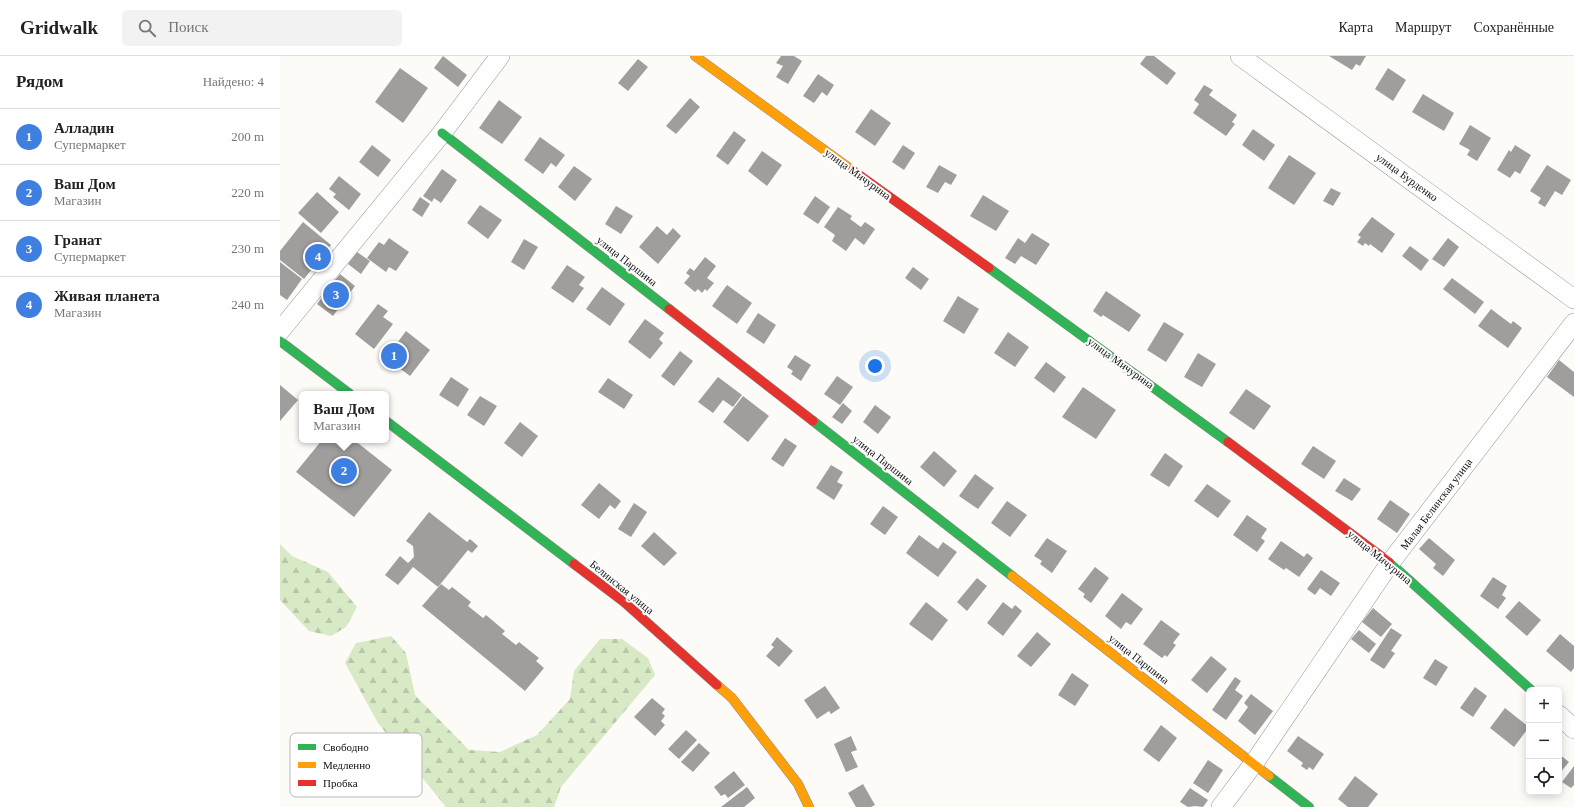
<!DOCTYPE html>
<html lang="ru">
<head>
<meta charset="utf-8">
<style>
  :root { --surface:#fff; --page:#f2f2f2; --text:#222; --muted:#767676; --line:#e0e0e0; --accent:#636261 }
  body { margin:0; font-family:"Times New Roman",serif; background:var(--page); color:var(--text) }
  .controls { position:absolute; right:12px; bottom:12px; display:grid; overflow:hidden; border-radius:6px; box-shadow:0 2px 10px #0003 }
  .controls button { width:36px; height:36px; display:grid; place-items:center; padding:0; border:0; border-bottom:1px solid var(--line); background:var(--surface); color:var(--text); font:20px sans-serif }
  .you { position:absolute; left:595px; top:310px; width:14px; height:14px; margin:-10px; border:3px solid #fff; border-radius:50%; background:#1a73e8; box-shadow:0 0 0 6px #1a73e833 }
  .badge { display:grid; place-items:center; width:26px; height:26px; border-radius:50%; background:var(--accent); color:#fff; font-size:13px; font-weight:700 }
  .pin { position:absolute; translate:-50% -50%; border:2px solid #fff; box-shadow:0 1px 4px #0006 }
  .popup { position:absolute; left:19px; top:335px; width:90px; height:52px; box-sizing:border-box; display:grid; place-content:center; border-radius:6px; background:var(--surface); filter:drop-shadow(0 1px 3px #0005); font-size:13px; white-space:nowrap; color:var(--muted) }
  .popup b { font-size:15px; color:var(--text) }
  .popup::after { content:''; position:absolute; left:50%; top:100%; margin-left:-8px; border:8px solid transparent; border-top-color:var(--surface) }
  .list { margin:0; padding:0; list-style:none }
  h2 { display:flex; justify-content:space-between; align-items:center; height:52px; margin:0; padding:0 16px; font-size:17px }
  h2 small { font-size:13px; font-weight:400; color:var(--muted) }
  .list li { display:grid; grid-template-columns:26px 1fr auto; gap:12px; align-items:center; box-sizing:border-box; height:56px; padding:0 16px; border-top:1px solid var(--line) }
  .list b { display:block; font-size:15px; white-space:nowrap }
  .list p { margin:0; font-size:13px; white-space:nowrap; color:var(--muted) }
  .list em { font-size:13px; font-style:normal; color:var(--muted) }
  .icon { flex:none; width:22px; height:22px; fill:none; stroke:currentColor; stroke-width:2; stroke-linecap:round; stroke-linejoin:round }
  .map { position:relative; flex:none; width:1294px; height:751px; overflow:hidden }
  header { display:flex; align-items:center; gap:24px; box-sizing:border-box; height:56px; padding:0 20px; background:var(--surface); border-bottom:1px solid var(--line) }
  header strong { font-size:19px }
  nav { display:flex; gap:22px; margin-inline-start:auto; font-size:14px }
  .search { width:280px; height:36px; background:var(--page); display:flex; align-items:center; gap:10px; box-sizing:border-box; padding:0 14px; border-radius:6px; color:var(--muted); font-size:15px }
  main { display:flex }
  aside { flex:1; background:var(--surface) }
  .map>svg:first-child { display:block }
  .forest { fill:url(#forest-firs) }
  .building { fill:#a09e9c }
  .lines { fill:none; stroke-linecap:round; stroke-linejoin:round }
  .street-casing { stroke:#969694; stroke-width:20 }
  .fast-casing { stroke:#8d8c8b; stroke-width:10 }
  .slow-casing { stroke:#8d8c8b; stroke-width:10 }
  .jam-casing { stroke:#8d8c8b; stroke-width:10 }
  .street { stroke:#fffefe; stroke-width:19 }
  .fast { stroke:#30b455; stroke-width:9 }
  .slow { stroke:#ff9f0a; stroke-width:9 }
  .jam { stroke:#e5322d; stroke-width:9 }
  .labels { text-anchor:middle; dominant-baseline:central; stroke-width:4; stroke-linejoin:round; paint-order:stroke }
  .street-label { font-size:11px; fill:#101010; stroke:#fff }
  .key { fill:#fff; stroke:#b7b7b7; stroke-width:1 }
  .key-label { font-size:11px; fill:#101010 }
</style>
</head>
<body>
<header>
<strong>Gridwalk</strong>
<div class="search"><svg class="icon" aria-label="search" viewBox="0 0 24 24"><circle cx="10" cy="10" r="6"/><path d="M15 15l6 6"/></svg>Поиск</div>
<nav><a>Карта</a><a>Маршрут</a><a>Сохранённые</a></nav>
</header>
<main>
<aside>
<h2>Рядом<small>Найдено: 4</small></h2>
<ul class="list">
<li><span class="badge" style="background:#3f7fe0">1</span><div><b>Алладин</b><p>Супермаркет</p></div><em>200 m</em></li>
<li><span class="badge" style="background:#3f7fe0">2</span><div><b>Ваш Дом</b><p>Магазин</p></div><em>220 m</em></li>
<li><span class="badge" style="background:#3f7fe0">3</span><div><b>Гранат</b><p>Супермаркет</p></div><em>230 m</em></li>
<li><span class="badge" style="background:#3f7fe0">4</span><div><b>Живая планета</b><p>Магазин</p></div><em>240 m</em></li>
</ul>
</aside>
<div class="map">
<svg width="1294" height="751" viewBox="0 0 1294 751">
  <defs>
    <pattern id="forest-firs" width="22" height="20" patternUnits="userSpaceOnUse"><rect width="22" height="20" fill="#d8e9c5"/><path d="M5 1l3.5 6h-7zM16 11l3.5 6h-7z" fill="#b8c7a8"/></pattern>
  </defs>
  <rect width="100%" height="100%" fill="#fcfbf7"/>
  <!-- forest -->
  <g class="forest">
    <path d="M0,488L12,500L48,516L77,551L66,571L51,580L29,575L0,544Z"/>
    <path d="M111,580L126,597L135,639L189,694L220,696L257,679L290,643L294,615L320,583H342L368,602L375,619L281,731L274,751H166L98,667L65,607L76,587Z"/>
  </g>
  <!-- building -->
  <g class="building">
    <path d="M163,0L187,19L178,31L154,12Z"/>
    <path d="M501,0H514L522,5L508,28L496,21L503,10L496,7Z"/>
    <path d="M866,0H874L896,17L887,29L860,8Z"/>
    <path d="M1049,0H1086L1080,10L1076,8L1072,14Z"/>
    <path d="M358,3L368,11L348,35L338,27Z"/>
    <path d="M120,12L148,32L123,67L95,46Z"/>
    <path d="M1108,12L1126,24L1113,45L1095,33Z"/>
    <path d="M538,18L554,29L547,40L542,36L534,47L523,40Z"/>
    <path d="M924,29L933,34L929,39L957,59L952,66L955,68L946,80L913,57L919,48L914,44Z"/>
    <path d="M1143,38L1174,57L1164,75L1132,56Z"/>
    <path d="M410,42L420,51L396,78L386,70Z"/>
    <path d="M219,44L242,61L222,88L199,72Z"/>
    <path d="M591,53L611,67L595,90L575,76Z"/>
    <path d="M1190,69L1211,82L1197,105L1187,99L1190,94L1179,88Z"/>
    <path d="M973,73L995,89L984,105L962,89Z"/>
    <path d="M454,75L466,84L448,109L436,100Z"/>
    <path d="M260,81L285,99L276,111L271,107L263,118L244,104Z"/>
    <path d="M92,89L111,104L98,121L79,106Z"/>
    <path d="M623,89L635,97L624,114L612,106Z"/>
    <path d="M1235,89L1251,99L1240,118L1235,115L1230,122L1217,114L1229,94L1231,96Z"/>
    <path d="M482,95L502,109L487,130L468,115Z"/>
    <path d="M1009,99L1036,117L1014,149L988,132Z"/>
    <path d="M659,109L677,119L671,129L665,126L658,137L646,131Z"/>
    <path d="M1267,109L1291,124L1282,139L1275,135L1265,151L1258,147L1261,142L1250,135Z"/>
    <path d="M294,110L312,123L295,145L278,131Z"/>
    <path d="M162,113L177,124L161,147L154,142L152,146L143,140Z"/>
    <path d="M59,120L81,138L69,154L53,141L56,138L49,133Z"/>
    <path d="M1051,132L1061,137L1053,150L1043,145Z"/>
    <path d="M37,136L59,156L41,177L18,157Z"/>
    <path d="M703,139L729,155L716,175L690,160Z"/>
    <path d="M535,140L550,151L538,168L523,158Z"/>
    <path d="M140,141L150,148L142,161L132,154Z"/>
    <path d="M200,149L222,164L208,183L187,167Z"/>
    <path d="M336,150L353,160L341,178L325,168Z"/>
    <path d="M558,151L572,160L570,163L581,171L585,166L595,173L584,189L575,182L566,195L552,185L555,179L544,171Z"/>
    <path d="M1092,161L1115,178L1102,197L1090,188L1089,190L1085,187L1083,190L1077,186L1081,181L1078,179Z"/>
    <path d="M23,166L51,189L24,223L0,204V195Z"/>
    <path d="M377,170L387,179L393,172L401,180L378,208L359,191Z"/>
    <path d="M752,177L770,188L756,209L741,200L735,208L725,202L738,182L745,187Z"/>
    <path d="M109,182L129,196L116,215L109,211L106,216L87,202L99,186L104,189Z"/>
    <path d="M1168,182L1179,191L1164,211L1152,203Z"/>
    <path d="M244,183L258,191L244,214L231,206Z"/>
    <path d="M1130,190L1149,204L1141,215L1122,200Z"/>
    <path d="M77,196L90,205L81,218L68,208Z"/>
    <path d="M425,201L436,210L427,222L434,227L427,235L425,233L422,237L418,233L415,236L404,227L410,220L406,217L410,212L414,215Z"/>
    <path d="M0,206L22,223L7,244L0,239Z"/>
    <path d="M287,209L305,221L299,229L304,232L293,247L271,232Z"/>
    <path d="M633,211L649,223L641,234L625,222Z"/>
    <path d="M60,218L75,230L53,260L37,248Z"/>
    <path d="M1172,222L1204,246L1195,258L1163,233Z"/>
    <path d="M447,229L472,247L457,268L432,250Z"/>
    <path d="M322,231L345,248L330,270L306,253Z"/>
    <path d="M826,235L861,259L849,276L823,259L821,261L813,255Z"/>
    <path d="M678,240L699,253L684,278L663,265Z"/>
    <path d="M98,248L108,255L103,261L113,268L94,293L75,278Z"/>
    <path d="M1211,253L1231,268L1233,265L1242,272L1228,292L1198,270Z"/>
    <path d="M478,257L496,269L484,288L466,276Z"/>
    <path d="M365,263L384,277L379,283L383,287L370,303L348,286Z"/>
    <path d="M884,266L904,278L886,306L867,294Z"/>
    <path d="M126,275L150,294L130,320L106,302Z"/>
    <path d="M728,276L749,291L735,311L714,297Z"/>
    <path d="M400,295L413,305L394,330L381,320Z"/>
    <path d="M918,297L936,308L922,331L904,321Z"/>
    <path d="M515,299L531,309L521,325L511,318L513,315L507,311Z"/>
    <path d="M1279,304L1294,316V341L1267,321Z"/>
    <path d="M766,306L786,321L774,337L754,322Z"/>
    <path d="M557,320L573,331L560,349L544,338Z"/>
    <path d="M171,321L189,333L178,351L159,339Z"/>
    <path d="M438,321L462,339L453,351L443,344L433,357L418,346Z"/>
    <path d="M328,322L353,339L344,353L318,336Z"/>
    <path d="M0,329L18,344L0,365Z"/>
    <path d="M803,331L836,354L816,383L782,361Z"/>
    <path d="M966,333L991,350L974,374L949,357Z"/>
    <path d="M200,340L217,350L204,370L187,359Z"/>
    <path d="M463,340L489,360L468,386L443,366Z"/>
    <path d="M563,347L572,355L562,368L552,361Z"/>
    <path d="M595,349L611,361L598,378L583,366Z"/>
    <path d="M240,366L258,380L242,401L224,387Z"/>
    <path d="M505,382L517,390L503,411L491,403Z"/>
    <path d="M42,384H74L112,414L74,461L16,416Z"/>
    <path d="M1033,390L1056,405L1044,423L1021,408Z"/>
    <path d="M654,395L677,415L664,431L640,411Z"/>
    <path d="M885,397L903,410L889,431L870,419Z"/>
    <path d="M551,409L563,416L557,426L563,429L554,444L536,432Z"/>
    <path d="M695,418L714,432L698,453L679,440Z"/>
    <path d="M1064,422L1081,433L1072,445L1055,435Z"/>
    <path d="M319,427L341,445L335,453L330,449L319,463L301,449Z"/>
    <path d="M927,428L951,445L938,462L914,445Z"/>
    <path d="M1110,444L1130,458L1117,477L1097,463Z"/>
    <path d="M727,445L747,459L730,481L711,467Z"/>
    <path d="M354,447L367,456L351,481L338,473Z"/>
    <path d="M603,450L618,461L605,479L590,468Z"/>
    <path d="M149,456L187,486L190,483L198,490L192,497L188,494L158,531L133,511L118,529L105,519L120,500L128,507L134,501L133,490L126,485Z"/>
    <path d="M967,459L987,473L981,482L985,485L977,496L953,479Z"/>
    <path d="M374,476L397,497L384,510L361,490Z"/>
    <path d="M639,479L658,493L663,486L677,496L658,521L626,497Z"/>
    <path d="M767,482L787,495L772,517L760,508L762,505L754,500Z"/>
    <path d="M1149,482L1175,504L1163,520L1153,512L1156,508L1139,493Z"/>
    <path d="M1001,485L1024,501L1027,497L1033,502L1019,521L1006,512L1004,514L988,503Z"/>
    <path d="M815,511L829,522L811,547L803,541L805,538L798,533Z"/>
    <path d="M1041,514L1060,527L1051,540L1040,532L1035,539L1027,533Z"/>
    <path d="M1213,521L1227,530L1222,539L1226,542L1218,553L1200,540Z"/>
    <path d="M697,522L707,530L687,555L677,546Z"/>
    <path d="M161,528L169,534L172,531L191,546L188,550L203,562L206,559L225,575L222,578L236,589L239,586L259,602L256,605L264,612L245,635L142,550Z"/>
    <path d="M842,537L863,553L851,569L846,566L841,573L825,560Z"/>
    <path d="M1239,545L1261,564L1247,580L1225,561Z"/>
    <path d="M646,546L668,564L652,585L629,568Z"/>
    <path d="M723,546L732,553L735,549L742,555L723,580L707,567Z"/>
    <path d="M1093,552L1112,568L1101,581L1082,566Z"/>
    <path d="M881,564L900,578L893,587L896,589L887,601L885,599L882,602L863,588Z"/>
    <path d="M1111,572L1122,579L1111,595L1115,597L1104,613L1090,604Z"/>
    <path d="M1079,574L1096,588L1089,597L1071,583Z"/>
    <path d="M757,576L771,588L751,611L737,600Z"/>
    <path d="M1280,578L1294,590V612L1291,616L1266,595Z"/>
    <path d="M497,581L513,595L499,611L486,600L494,591L491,589Z"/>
    <path d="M931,600L947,613L927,637L911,624Z"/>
    <path d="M1155,603L1168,611L1156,630L1143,622Z"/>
    <path d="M792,617L809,629L795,650L778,639Z"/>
    <path d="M955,621L961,625L955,634L963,640L946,664L932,654Z"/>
    <path d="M545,630L560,652L551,658L549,655L537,663L524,644Z"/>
    <path d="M1195,631L1207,640L1193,661L1180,652Z"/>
    <path d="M971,638L993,655L975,679L958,665L968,651L964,647Z"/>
    <path d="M372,642L385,653L382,657L385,660L381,665L385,669L375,680L354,661Z"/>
    <path d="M1225,652L1249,671L1234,691L1210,672Z"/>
    <path d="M881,669L897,682L879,706L863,694Z"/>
    <path d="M406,674L417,684L399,703L388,693Z"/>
    <path d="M571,680L577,694L571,696L578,711L566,716L554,688Z"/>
    <path d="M1018,680L1044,698L1033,714L1029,711L1027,714L1021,710L1023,707L1007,695Z"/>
    <path d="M419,687L430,697L413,716L401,706Z"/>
    <path d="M1279,698L1289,706L1279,718Z"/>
    <path d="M928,704L943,714L928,737L913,727Z"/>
    <path d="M1294,710V729L1291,732L1282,726Z"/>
    <path d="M454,715L465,729L448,742L445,738L441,740L434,731Z"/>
    <path d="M1075,720L1098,738L1088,751H1068L1058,743Z"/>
    <path d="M583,728L595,749L591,751H576L568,737Z"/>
    <path d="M467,731L475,742L464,751H441Z"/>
    <path d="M910,732L928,744L923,751L915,750L908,751L900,746Z"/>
  </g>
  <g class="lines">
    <defs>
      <g id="street">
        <path d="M960,0L1294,243"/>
        <path d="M0,275L162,77L220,0"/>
        <path d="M1279,659L1294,673"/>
        <path d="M941,751L974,707L1110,507L1294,267"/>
      </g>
      <g id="fast">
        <path d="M162,77L389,253"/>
        <path d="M709,212L948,386"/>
        <path d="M0,285L70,338"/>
        <path d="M106,365L294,508"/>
        <path d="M533,365L732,520"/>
        <path d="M1109,506L1251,634"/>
        <path d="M989,720L1029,751"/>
      </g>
      <g id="slow">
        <path d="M415,0L572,114"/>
        <path d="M732,520L989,720"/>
        <path d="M437,629L452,642L518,728L529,751"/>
      </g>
      <g id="jam">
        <path d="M572,114L709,212"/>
        <path d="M389,253L533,365"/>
        <path d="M948,386L1109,506"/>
        <path d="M294,508L344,546L437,629"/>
      </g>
    </defs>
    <!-- street casing -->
    <use href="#street" class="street-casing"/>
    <!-- fast casing -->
    <use href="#fast" class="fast-casing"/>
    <!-- slow casing -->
    <use href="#slow" class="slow-casing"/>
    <!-- jam casing -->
    <use href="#jam" class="jam-casing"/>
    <!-- street -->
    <use href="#street" class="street"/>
    <!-- fast -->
    <use href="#fast" class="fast"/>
    <!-- slow -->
    <use href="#slow" class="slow"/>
    <!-- jam -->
    <use href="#jam" class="jam"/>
  </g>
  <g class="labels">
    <!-- street labels -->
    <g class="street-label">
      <text transform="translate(578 118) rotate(36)">улица Мичурина</text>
      <text transform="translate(1127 121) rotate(36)">улица Бурденко</text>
      <text transform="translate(347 205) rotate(38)">улица Паршина</text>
      <text transform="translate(841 307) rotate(36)">улица Мичурина</text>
      <text transform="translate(603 404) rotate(38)">улица Паршина</text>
      <text transform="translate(1156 448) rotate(-53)">Малая Белинская улица</text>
      <text transform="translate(1100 501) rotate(39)">улица Мичурина</text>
      <text transform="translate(342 531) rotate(39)">Белинская улица</text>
      <text transform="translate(859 603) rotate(38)">улица Паршина</text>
    </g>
  </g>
  <!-- legend -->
  <rect x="10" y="677" width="132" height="64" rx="6" class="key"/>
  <rect x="18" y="688" width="18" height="6" fill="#30b455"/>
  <rect x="18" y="706" width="18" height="6" fill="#ff9f0a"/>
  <rect x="18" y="724" width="18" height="6" fill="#e5322d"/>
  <g class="key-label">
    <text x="43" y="695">Свободно</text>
    <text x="43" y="713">Медленно</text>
    <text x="43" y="731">Пробка</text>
  </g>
</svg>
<div class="controls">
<button>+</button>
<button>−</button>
<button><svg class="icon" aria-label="locate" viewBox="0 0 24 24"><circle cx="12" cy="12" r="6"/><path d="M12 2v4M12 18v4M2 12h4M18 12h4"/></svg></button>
</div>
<div class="you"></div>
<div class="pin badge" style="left:114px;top:300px;background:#3f7fe0">1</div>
<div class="pin badge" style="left:64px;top:415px;background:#3f7fe0">2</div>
<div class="popup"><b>Ваш Дом</b>Магазин</div>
<div class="pin badge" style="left:56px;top:239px;background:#3f7fe0">3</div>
<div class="pin badge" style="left:38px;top:201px;background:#3f7fe0">4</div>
</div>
</main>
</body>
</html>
